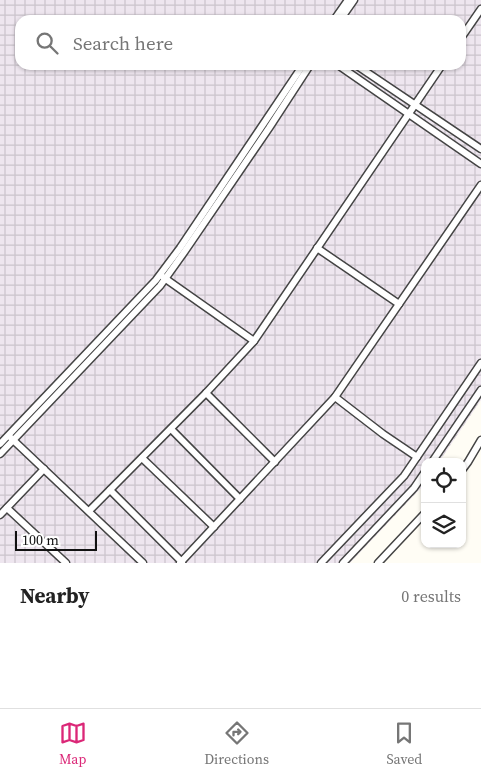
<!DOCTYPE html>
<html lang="en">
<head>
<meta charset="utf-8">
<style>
  :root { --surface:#fff; --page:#f6f6f6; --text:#222; --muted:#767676; --line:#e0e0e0; --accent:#db2777 }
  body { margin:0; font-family:"Source Serif 4",serif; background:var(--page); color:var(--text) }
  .controls { position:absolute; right:15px; bottom:15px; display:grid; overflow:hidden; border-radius:10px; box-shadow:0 1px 4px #0004 }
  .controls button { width:45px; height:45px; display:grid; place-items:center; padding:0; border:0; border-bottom:1px solid var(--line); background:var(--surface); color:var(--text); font:25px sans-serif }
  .scale { position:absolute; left:15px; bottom:12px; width:82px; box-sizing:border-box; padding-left:5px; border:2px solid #111; border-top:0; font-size:14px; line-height:18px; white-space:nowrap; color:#111; -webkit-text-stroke:4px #fff; paint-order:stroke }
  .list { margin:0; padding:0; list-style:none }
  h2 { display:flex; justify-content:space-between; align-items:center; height:65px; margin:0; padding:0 20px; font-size:21px }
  h2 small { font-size:16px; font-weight:400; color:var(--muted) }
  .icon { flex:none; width:28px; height:28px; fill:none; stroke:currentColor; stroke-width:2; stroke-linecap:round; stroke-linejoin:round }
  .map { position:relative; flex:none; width:481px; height:563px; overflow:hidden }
  .search { position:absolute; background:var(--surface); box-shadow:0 1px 4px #0004; left:15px; right:15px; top:15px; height:55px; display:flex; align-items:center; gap:12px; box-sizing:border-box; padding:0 18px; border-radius:15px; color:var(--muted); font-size:19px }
  .sheet { height:145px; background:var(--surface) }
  nav { display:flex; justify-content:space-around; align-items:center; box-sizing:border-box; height:70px; border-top:1px solid var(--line); background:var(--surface); font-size:14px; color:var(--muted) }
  nav a { display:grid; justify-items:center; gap:2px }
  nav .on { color:var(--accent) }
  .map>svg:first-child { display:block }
  .industrial { fill:url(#industrial-grid); fill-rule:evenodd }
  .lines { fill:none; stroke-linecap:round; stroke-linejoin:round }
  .minor-casing { stroke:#444; stroke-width:9 }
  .minor { stroke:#fff; stroke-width:6 }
</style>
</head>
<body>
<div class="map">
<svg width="481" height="563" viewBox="0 0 481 563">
  <defs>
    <pattern id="industrial-grid" width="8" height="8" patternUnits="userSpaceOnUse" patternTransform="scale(1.25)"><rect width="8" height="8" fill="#eee6ef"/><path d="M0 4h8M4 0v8" fill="none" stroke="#cbc4cc"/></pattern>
  </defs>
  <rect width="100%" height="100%" fill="#fffdf5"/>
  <!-- industrial -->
  <path class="industrial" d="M0,0H481V400L439,462H425V483L421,488L350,563H0ZM20,20H461V65H20Z"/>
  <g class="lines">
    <defs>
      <g id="minor">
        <path d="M334,20L348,0"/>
        <path d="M340,20L354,0"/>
        <path d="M461,38L481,9"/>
        <path d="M338,65L481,164"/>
        <path d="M356,65L481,149"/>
        <path d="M317,248L399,304"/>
        <path d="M163,277L254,341"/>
        <path d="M206,393L275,462"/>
        <path d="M335,397L383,434L417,457"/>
        <path d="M171,429L240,499"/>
        <path d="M11,438L143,563"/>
        <path d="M0,444L156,280L180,248L303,65"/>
        <path d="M0,454L160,286L185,251L269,128L310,65"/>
        <path d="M142,458L214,527"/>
        <path d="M432,462L481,390"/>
        <path d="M462,470L468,462L481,440"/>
        <path d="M110,490L182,562"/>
        <path d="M7,508L66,563"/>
        <path d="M89,511L206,393L254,341L442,65"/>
        <path d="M0,515L44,469"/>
        <path d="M180,563L335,397L481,185"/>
        <path d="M321,563L404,476L481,363"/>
        <path d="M343,563L414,488L425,472"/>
        <path d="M378,563L425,513"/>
      </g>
    </defs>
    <!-- minor casing -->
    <use href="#minor" class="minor-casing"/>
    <!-- minor -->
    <use href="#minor" class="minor"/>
  </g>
</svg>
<div class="controls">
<button><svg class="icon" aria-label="locate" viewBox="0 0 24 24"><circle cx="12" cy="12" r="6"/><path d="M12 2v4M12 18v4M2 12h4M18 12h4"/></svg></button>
<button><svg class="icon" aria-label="layers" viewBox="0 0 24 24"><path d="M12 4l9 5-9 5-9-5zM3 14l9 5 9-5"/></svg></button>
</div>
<div class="scale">100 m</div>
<div class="search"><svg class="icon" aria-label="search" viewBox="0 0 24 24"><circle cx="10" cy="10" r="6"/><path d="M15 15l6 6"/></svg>Search here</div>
</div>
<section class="sheet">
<h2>Nearby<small>0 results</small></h2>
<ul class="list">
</ul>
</section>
<nav>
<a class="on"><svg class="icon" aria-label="map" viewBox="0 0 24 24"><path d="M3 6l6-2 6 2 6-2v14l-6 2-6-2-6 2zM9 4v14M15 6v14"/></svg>Map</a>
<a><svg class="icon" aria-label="directions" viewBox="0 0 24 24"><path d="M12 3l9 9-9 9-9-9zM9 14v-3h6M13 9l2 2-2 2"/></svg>Directions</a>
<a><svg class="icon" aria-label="saved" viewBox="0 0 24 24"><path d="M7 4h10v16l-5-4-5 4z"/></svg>Saved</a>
</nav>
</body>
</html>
